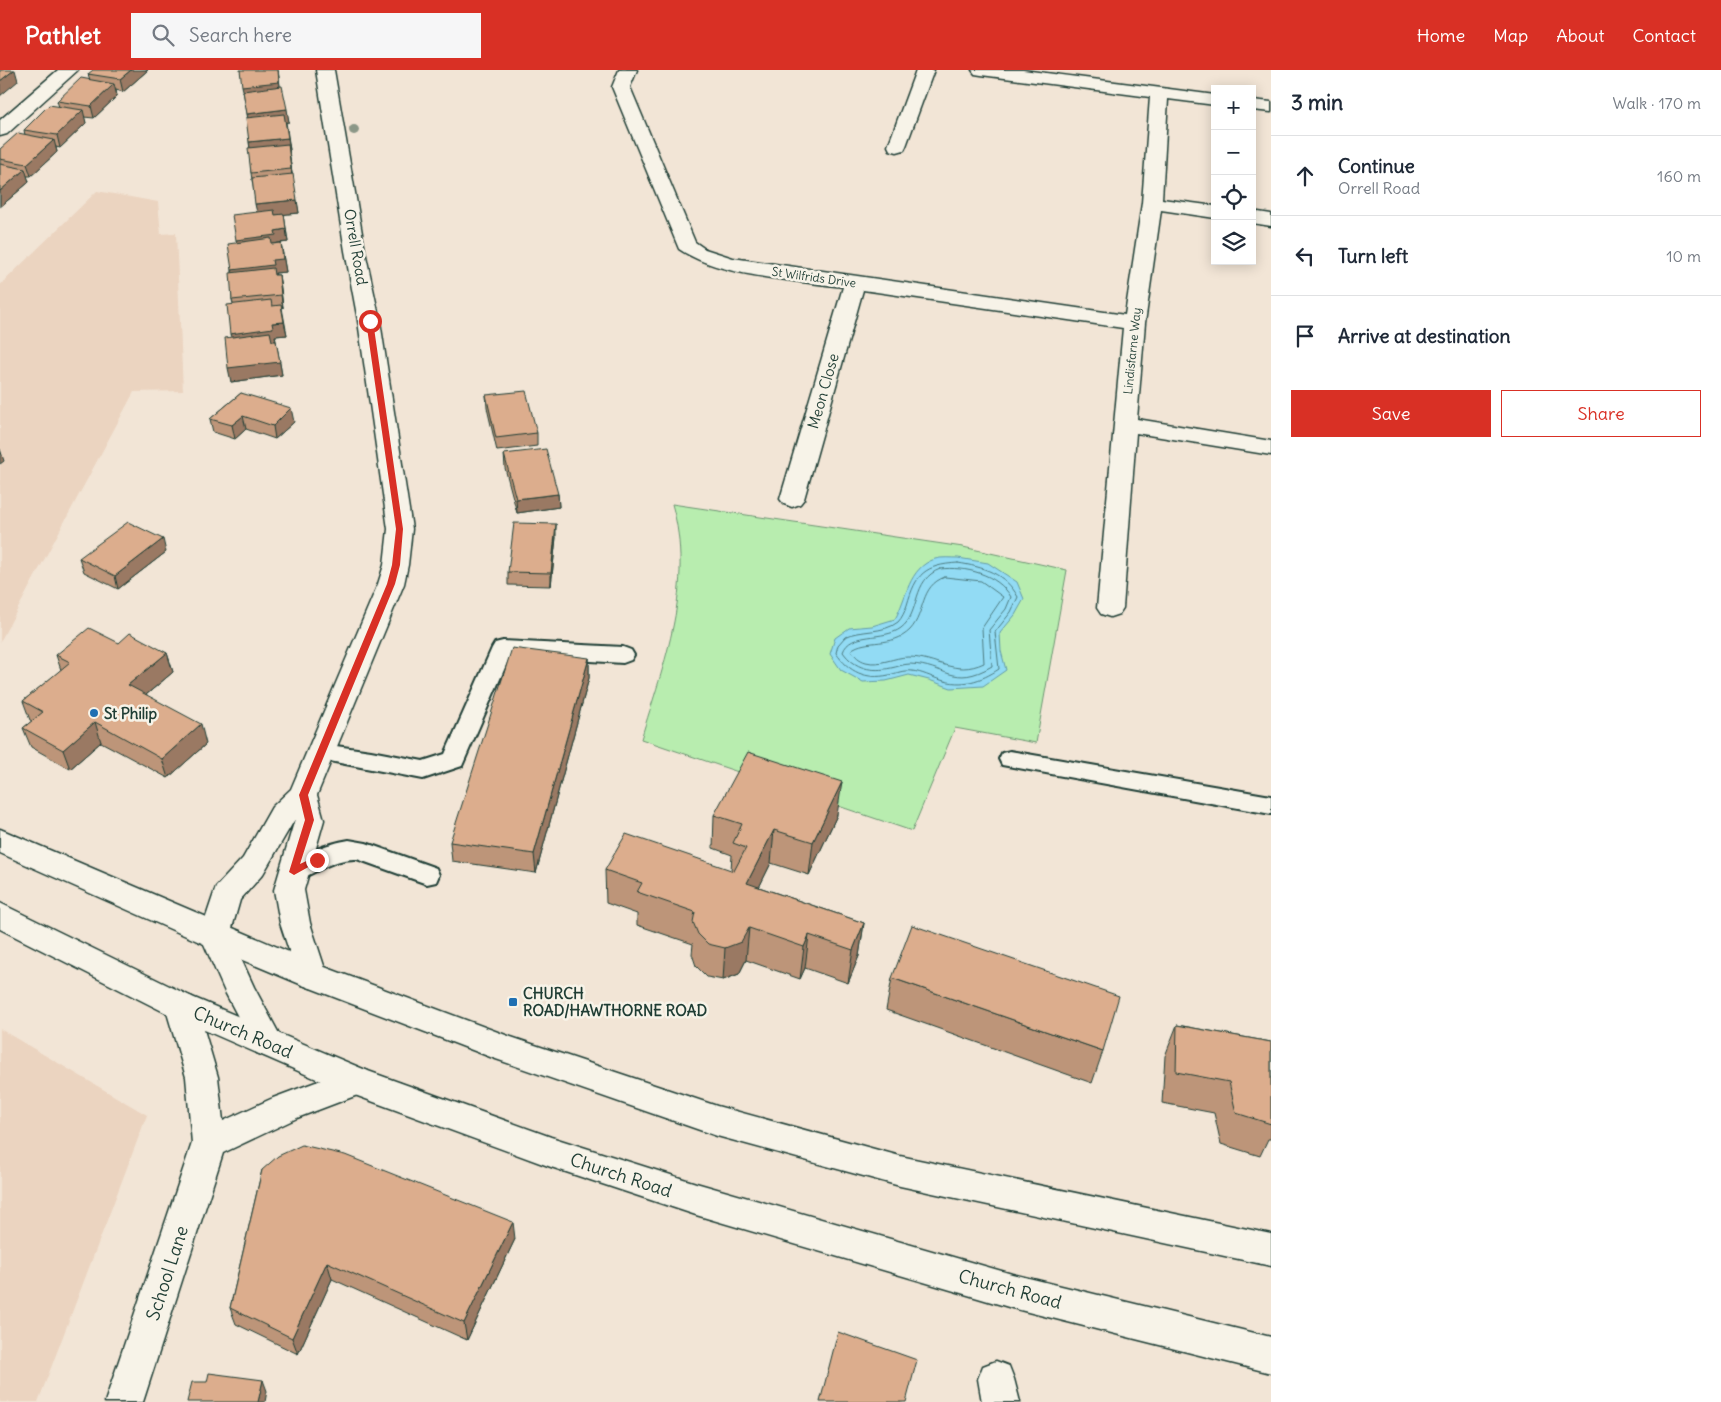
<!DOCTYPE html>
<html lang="en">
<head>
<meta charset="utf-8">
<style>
  :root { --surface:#fff; --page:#f6f6f7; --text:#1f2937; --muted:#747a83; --line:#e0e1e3; --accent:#d93025 }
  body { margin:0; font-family:Delius,sans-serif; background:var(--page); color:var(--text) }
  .controls { position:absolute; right:15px; top:15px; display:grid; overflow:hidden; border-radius:0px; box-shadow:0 2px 12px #0003 }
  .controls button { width:45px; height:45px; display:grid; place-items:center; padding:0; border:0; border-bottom:1px solid var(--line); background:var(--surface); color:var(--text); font:25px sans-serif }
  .stop { position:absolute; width:15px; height:15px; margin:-11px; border:4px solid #d93025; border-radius:50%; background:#fff }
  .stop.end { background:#d93025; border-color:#fff; box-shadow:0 1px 5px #0008 }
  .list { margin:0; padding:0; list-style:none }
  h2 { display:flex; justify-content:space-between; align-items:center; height:65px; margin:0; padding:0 20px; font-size:21px }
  h2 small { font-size:16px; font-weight:400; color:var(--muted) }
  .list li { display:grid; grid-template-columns:32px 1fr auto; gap:15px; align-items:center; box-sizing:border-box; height:80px; padding:0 20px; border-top:1px solid var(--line) }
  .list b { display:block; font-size:19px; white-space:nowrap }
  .list p { margin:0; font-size:16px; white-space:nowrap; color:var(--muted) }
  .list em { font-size:16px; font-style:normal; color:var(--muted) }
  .actions { display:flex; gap:10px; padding:15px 20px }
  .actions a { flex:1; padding:11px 0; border:1px solid var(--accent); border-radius:0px; text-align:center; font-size:18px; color:var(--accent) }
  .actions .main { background:var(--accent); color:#fff }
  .icon { flex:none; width:28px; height:28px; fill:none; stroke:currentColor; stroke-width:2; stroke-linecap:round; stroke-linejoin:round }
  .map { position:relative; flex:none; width:1271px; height:1332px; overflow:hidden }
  header { display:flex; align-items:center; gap:30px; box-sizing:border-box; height:70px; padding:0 25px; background:var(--accent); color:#fff }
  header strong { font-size:24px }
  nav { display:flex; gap:28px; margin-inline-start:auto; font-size:18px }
  .search { width:350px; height:45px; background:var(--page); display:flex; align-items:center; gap:12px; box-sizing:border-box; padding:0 18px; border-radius:0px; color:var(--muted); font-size:19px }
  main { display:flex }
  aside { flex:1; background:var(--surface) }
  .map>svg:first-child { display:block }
  .built { fill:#ebd4c0 }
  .green { fill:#b8edaf; stroke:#6c9572 }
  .water { fill:#92dbf4; stroke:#649ca7 }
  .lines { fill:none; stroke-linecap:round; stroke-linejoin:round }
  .shore { stroke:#4d7c81; stroke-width:1 }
  .lane-casing { stroke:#1f3d34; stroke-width:4 }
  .street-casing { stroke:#1f3d34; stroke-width:3 }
  .secondary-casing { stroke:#1f3d34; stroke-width:3 }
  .highway-casing { stroke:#1f3d34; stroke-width:3 }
  .lane { fill:#f7f3e8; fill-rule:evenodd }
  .street { fill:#f7f3e8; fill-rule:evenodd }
  .secondary { fill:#f7f3e8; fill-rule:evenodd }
  .highway { fill:#f7f3e8; fill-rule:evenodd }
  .tree { fill:#8b9787 }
  .wall { fill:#bd9579; stroke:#1f3d34 }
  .shaded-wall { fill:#9a7963; stroke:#1f3d34 }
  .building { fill:#dcad8d; stroke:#1f3d34 }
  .route { fill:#d93025 }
  .poi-dot { fill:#1f6fb2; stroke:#f7f3e8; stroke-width:2 }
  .labels { text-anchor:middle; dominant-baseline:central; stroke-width:5; stroke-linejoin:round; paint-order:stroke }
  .far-street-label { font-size:12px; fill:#1f3d34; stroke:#f7f3e8 }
  .street-label { font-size:15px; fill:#1f3d34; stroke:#f7f3e8 }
  .poi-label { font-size:15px; font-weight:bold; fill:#1f3d34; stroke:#f7f3e8; text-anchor:start }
  .near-street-label { font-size:18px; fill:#1f3d34; stroke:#f7f3e8 }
</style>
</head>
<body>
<header>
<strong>Pathlet</strong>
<div class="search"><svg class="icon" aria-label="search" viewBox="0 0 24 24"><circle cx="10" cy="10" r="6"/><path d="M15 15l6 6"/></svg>Search here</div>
<nav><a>Home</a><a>Map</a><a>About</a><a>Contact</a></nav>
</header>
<main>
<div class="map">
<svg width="1271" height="1332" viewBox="0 0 1271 1332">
  <rect width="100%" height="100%" fill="#f2e5d6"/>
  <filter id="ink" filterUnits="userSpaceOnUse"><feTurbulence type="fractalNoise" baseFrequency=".02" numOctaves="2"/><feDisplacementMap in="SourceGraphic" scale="10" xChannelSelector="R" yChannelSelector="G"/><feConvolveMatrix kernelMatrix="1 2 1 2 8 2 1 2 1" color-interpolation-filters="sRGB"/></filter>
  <g filter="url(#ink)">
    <!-- built -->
    <g class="built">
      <path d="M97,121L158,132L161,164L176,163L183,321L134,322L0,572V215Z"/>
      <path d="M0,959L147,1045L38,1332H0Z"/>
    </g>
    <!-- green -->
    <path class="green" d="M672,434L963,477L1067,500L1036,673L955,658L912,761L641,669C664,593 695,514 672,434Z"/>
    <!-- water -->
    <path class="water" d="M958,488L988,493L1017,512L1024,529L1015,545L1000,563L1001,581L1006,600L983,616L951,618L929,610L909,605L886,611L863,612L841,600L830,584L835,568L849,558L872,556L895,549C907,528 908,498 935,489C941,487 951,488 958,488Z"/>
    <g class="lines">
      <!-- shore -->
      <g class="shore">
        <path d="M958,493C983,497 1005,503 1018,527L1011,542L995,562L999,599C981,611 962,617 941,610C931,607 922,602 912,601C903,600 897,603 889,605C866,610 849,602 836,583L838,575L845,567C861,559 883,564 898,552C902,548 905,541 907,535C916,504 924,495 958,493Z"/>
        <path d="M940,499C965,496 998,504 1011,527L1006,539L989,560L992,596C953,619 946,595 910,594C903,594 897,597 891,598C872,602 855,599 843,582C850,561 884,571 901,558C921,543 911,510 940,499Z"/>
        <path d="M945,507L981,511L1003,527L982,558L984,593C954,607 937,587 908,587C894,587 880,596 866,592C859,590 855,586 851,580C866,568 892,578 910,560C926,543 919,516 945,507Z"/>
      </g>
      <defs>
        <g id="lane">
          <path d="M503,571L623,577L631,580L634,585L631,590L623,593L510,586L462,696L423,709L314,688L311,682L314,676L322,674L371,681L423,691L445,684L492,578L495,573Z"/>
          <path d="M1010,681L1271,726V744L1002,695L999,689L1002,683Z"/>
          <path d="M349,770L366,773L436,798L439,805L436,812L427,814L357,789C332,788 316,804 294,811L285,809L282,802C291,785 331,773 349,770Z"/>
        </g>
        <g id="street">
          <path d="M58,0H78L7,64L0,66V50Z"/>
          <path d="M619,0H637L630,17L695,172L705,179L733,188L1125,245L1142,133L1150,27L981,5L975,4L972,0H1023L1215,25V35L1168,29L1162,129L1215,136V148L1161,140L1145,253L1137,349L1271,371V385L1136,363L1123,538L1119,544L1110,547L1101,544L1097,538L1123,258L863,220L804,429L800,434L792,437L784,434L780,429L843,217C794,210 720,207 679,179L612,17Z"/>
          <path d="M916,0H934L906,76L904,80L897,82L890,80L888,76Z"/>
          <path d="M1252,30L1271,32V42L1252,40Z"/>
          <path d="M1252,141L1271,144V156L1252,153Z"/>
          <path d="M181,923L192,927L197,936L218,1007L223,1051L273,1028L356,997L368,1001L372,1011L368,1021L297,1048L223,1083L143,1332H105L192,1073L186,1007L165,936L170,927Z"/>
          <path d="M996,1291L1009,1296L1014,1309L1020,1332H982L978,1309L983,1296Z"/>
        </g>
        <path id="secondary" d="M316,0H334L365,181L380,251L412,459L408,495L404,514L317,725L324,750L304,820L310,853L327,905L322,914L311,918L300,914L280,853L274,820L295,749L263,804L240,830L230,865L254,917L284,973L279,983L268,987L257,983L225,922L200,865L216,817L243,788L272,737L291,719L378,514L384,495L388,459L358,251L345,181Z"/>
        <g id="highway">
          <path d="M0,759L322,896L511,967L717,1036L900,1086L1271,1164V1196L900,1116L717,1066L493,988L300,914L204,874L0,783Z"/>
          <path d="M0,833L192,927L368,1001L551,1067L696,1113L1012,1204L1271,1267V1303L1012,1238L696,1145L551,1097L344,1021L170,945L0,859Z"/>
        </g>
      </defs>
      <!-- lane casing -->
      <use href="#lane" class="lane-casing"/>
      <!-- street casing -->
      <use href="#street" class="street-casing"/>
      <!-- secondary casing -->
      <use href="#secondary" class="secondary-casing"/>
      <!-- highway casing -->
      <use href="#highway" class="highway-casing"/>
      <!-- lane -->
      <use href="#lane" class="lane"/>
      <!-- street -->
      <use href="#street" class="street"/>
      <!-- secondary -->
      <use href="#secondary" class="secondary"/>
      <!-- highway -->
      <use href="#highway" class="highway"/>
    </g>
    <!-- trees -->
    <circle class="tree" cx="354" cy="60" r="5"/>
    <!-- wall -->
    <g class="wall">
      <path d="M148,0L123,22L116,20L117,26L94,48L84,47L86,53L60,78L56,77L57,82L31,106H27L29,112L0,137V79L25,65L24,60L59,37L57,31L90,10L88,4Z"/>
      <path d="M278,0L280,17L289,52H286L290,80L289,81L292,104L299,143L284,144L288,172L281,173L286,202L275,203V205H279L283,238H282L287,265L275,266L282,305L231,312V267L233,234L232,230V202L236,173L257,142L251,103L248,48L243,21Z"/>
      <path d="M241,323L294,352L275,369L246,359L235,369L213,362L210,349Z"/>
      <path d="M486,325L537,363V376L497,381L487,338Z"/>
      <path d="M504,384L558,424L559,437L517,443L505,398Z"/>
      <path d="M556,467L551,516L508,515V502Z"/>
      <path d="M166,482L118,519L84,502L79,488Z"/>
      <path d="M119,573L167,583L173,602L146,625L206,674L168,708L101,672L70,699L31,677L23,658L32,651L30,650L23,631L61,600L56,585Z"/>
      <path d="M589,588V608L536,803L452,791L450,772Z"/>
      <path d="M714,745H837L809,805L771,793L759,817L864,853L859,886L848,913L805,898L800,909L746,890L739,904L723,910L707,907L696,896L692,884L693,874L637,855V844L606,833L605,800H731L732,785L713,778Z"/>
      <path d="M892,908L1103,981L1092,1013L886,940Z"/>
      <path d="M1177,955L1271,972V1069H1268L1260,1086L1221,1074L1214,1043L1162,1033L1165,986Z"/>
      <path d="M262,1100L515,1169L467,1270L332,1209L298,1284L236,1254L230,1238Z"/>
    </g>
    <!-- shaded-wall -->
    <g class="shaded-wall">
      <path d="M14,0H15L18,11L0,26V11Z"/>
      <path d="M131,0H148L123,22L120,9Z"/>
      <path d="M278,0L281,24L245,28L242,16Z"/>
      <path d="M114,14L117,26L94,48L91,36Z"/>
      <path d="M287,39L289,52L249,56L247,44Z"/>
      <path d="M83,40L86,53L60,78L57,65Z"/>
      <path d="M288,68L290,80L289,81L293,112L289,81L251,85L249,72Z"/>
      <path d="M54,70L57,82L31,106L27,94Z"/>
      <path d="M25,99L29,112L0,137V121Z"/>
      <path d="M297,130L299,143L258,147L255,134Z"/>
      <path d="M286,159L288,172L278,173L238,183L236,170L275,161Z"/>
      <path d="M281,173L286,202L275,203V208L234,212L232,200L272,190Z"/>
      <path d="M279,205L281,218L283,238L281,225Z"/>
      <path d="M284,252L287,265L275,266L276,271L233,277L230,264L272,253Z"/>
      <path d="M276,271L282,305L231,312L228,298Z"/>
      <path d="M291,338L294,352L275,369L273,356Z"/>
      <path d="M243,346L246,359L235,369L232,355Z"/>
      <path d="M0,379L4,391L0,394Z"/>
      <path d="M558,424L559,437L517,443L516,429Z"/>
      <path d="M556,454V467L551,516V503Z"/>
      <path d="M163,469L166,482L118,519L115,506Z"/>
      <path d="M167,583L173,602L134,635L128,615Z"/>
      <path d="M589,588V608L536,803L534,784Z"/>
      <path d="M95,652L101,672L70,699L63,680Z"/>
      <path d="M201,654L206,674L168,708L162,689Z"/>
      <path d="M842,712L837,745L809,805L813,772Z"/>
      <path d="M774,760L771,793L745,846L747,813Z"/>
      <path d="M864,853L859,886L848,913L853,880Z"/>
      <path d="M749,858L746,890L739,904L723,910L725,878Z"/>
      <path d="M809,865L805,898L800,909L804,877Z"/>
      <path d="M513,1152L515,1169L467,1270L464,1253Z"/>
      <path d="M327,1192L332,1209L298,1284L292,1268Z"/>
      <path d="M263,1310L267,1321L265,1332H258Z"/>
    </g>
    <!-- building -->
    <g class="building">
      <path d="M0,0H14L0,11Z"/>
      <path d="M93,0H131L120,9L88,4Z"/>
      <path d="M240,0H278L279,12L242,16Z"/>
      <path d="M81,8L114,14L91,36L57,31Z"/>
      <path d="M282,16L287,39L247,44L243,21Z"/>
      <path d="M49,35L83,40L57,65L24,60Z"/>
      <path d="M284,44L288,68L249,72L246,48Z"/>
      <path d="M18,63L54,70L27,94L0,89V79Z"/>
      <path d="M288,74L291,99L251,103L248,78Z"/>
      <path d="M0,94L25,99L0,121Z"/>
      <path d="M293,104L297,130L255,134L252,108Z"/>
      <path d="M274,140L275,145L284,144L286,159L275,161L276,165L236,170L232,145Z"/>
      <path d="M271,168L272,174L281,173L283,189L272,190L273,195L232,200L228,174Z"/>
      <path d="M273,198L274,205H279L281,225L232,230L230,203Z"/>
      <path d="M271,230L272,236L281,235L284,252L272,253L273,258L230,264L227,235Z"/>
      <path d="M270,262L272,271H276L280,292L228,298L225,268Z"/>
      <path d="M526,321L537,363L496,368L486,325Z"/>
      <path d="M241,323L291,338L273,356L243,346L232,355L210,349Z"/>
      <path d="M546,379L558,424L516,429L504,384Z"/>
      <path d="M128,452L163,469L115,506L79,488Z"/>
      <path d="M514,453L556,454L551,503L508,502Z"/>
      <path d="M89,558L119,573L130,563L167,583L128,615L201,654L162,689L95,652L63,680L23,658L43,642L23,631L70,592L56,585Z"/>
      <path d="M512,578L589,588L534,784L450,772Z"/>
      <path d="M748,682L842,712L813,772L774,760L747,813L864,853L853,880L809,865L804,877L749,858L741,872L725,878L708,874L698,864L693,852L695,842L637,822L642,813L605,800L626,764L734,801L746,778L733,773L742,754L714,745Z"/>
      <path d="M912,855L1119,926L1103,981L892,908Z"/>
      <path d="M1177,955L1271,972V1054L1236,1043L1229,1012L1176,1002Z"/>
      <path d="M302,1075L345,1085L513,1152L464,1253L327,1192L292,1268L230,1238L262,1100L278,1086Z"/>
      <path d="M838,1262L917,1290L906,1332H820Z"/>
      <path d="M209,1303L263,1310L258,1332H187L192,1312H207Z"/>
    </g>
  </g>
  <!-- route -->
  <path class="route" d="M370,249L373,251L403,459L400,495L395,514L308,725L314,750L300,794L317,786L321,790L294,805L289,802L305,750L299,725L387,514L392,495L396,459L366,251Z"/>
  <!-- markers -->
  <g class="poi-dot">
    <circle cx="94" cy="643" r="5"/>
    <rect x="508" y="927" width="10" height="10" rx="2.5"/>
  </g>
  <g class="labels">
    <!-- far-street labels -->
    <g class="far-street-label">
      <text transform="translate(814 207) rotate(8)">St Wilfrids Drive</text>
      <text transform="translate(1132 281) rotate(-84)">Lindisfarne Way</text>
    </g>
    <!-- street labels -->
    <g class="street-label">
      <text transform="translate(356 177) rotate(80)">Orrell Road</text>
      <text transform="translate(823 321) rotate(-74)">Meon Close</text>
    </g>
    <!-- poi labels -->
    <g class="poi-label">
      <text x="104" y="643">St Philip</text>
      <text x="523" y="923">CHURCH<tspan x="523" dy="17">ROAD/HAWTHORNE ROAD</tspan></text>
    </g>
    <!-- near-street labels -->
    <g class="near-street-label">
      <text transform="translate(243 962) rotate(23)">Church Road</text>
      <text transform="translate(621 1105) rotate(18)">Church Road</text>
      <text transform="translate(167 1203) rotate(-72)">School Lane</text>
      <text transform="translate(1010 1219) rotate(15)">Church Road</text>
    </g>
  </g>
</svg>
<div class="controls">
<button>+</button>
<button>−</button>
<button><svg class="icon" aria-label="locate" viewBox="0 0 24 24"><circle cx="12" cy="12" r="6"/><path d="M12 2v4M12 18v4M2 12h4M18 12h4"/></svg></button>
<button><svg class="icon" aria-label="layers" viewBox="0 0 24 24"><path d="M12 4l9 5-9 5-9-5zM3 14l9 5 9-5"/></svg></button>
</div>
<div class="stop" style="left:370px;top:251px"></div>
<div class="stop end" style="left:317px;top:790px"></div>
</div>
<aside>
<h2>3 min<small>Walk · 170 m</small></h2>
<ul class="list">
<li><svg class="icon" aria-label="ahead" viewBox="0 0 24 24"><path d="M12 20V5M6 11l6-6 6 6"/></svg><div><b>Continue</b><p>Orrell Road</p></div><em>160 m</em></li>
<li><svg class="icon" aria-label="left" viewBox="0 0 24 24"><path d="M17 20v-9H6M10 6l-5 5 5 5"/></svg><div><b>Turn left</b></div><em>10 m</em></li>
<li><svg class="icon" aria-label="arrive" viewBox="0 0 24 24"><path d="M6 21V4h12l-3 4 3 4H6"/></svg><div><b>Arrive at destination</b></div></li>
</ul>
<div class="actions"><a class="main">Save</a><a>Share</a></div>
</aside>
</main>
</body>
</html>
